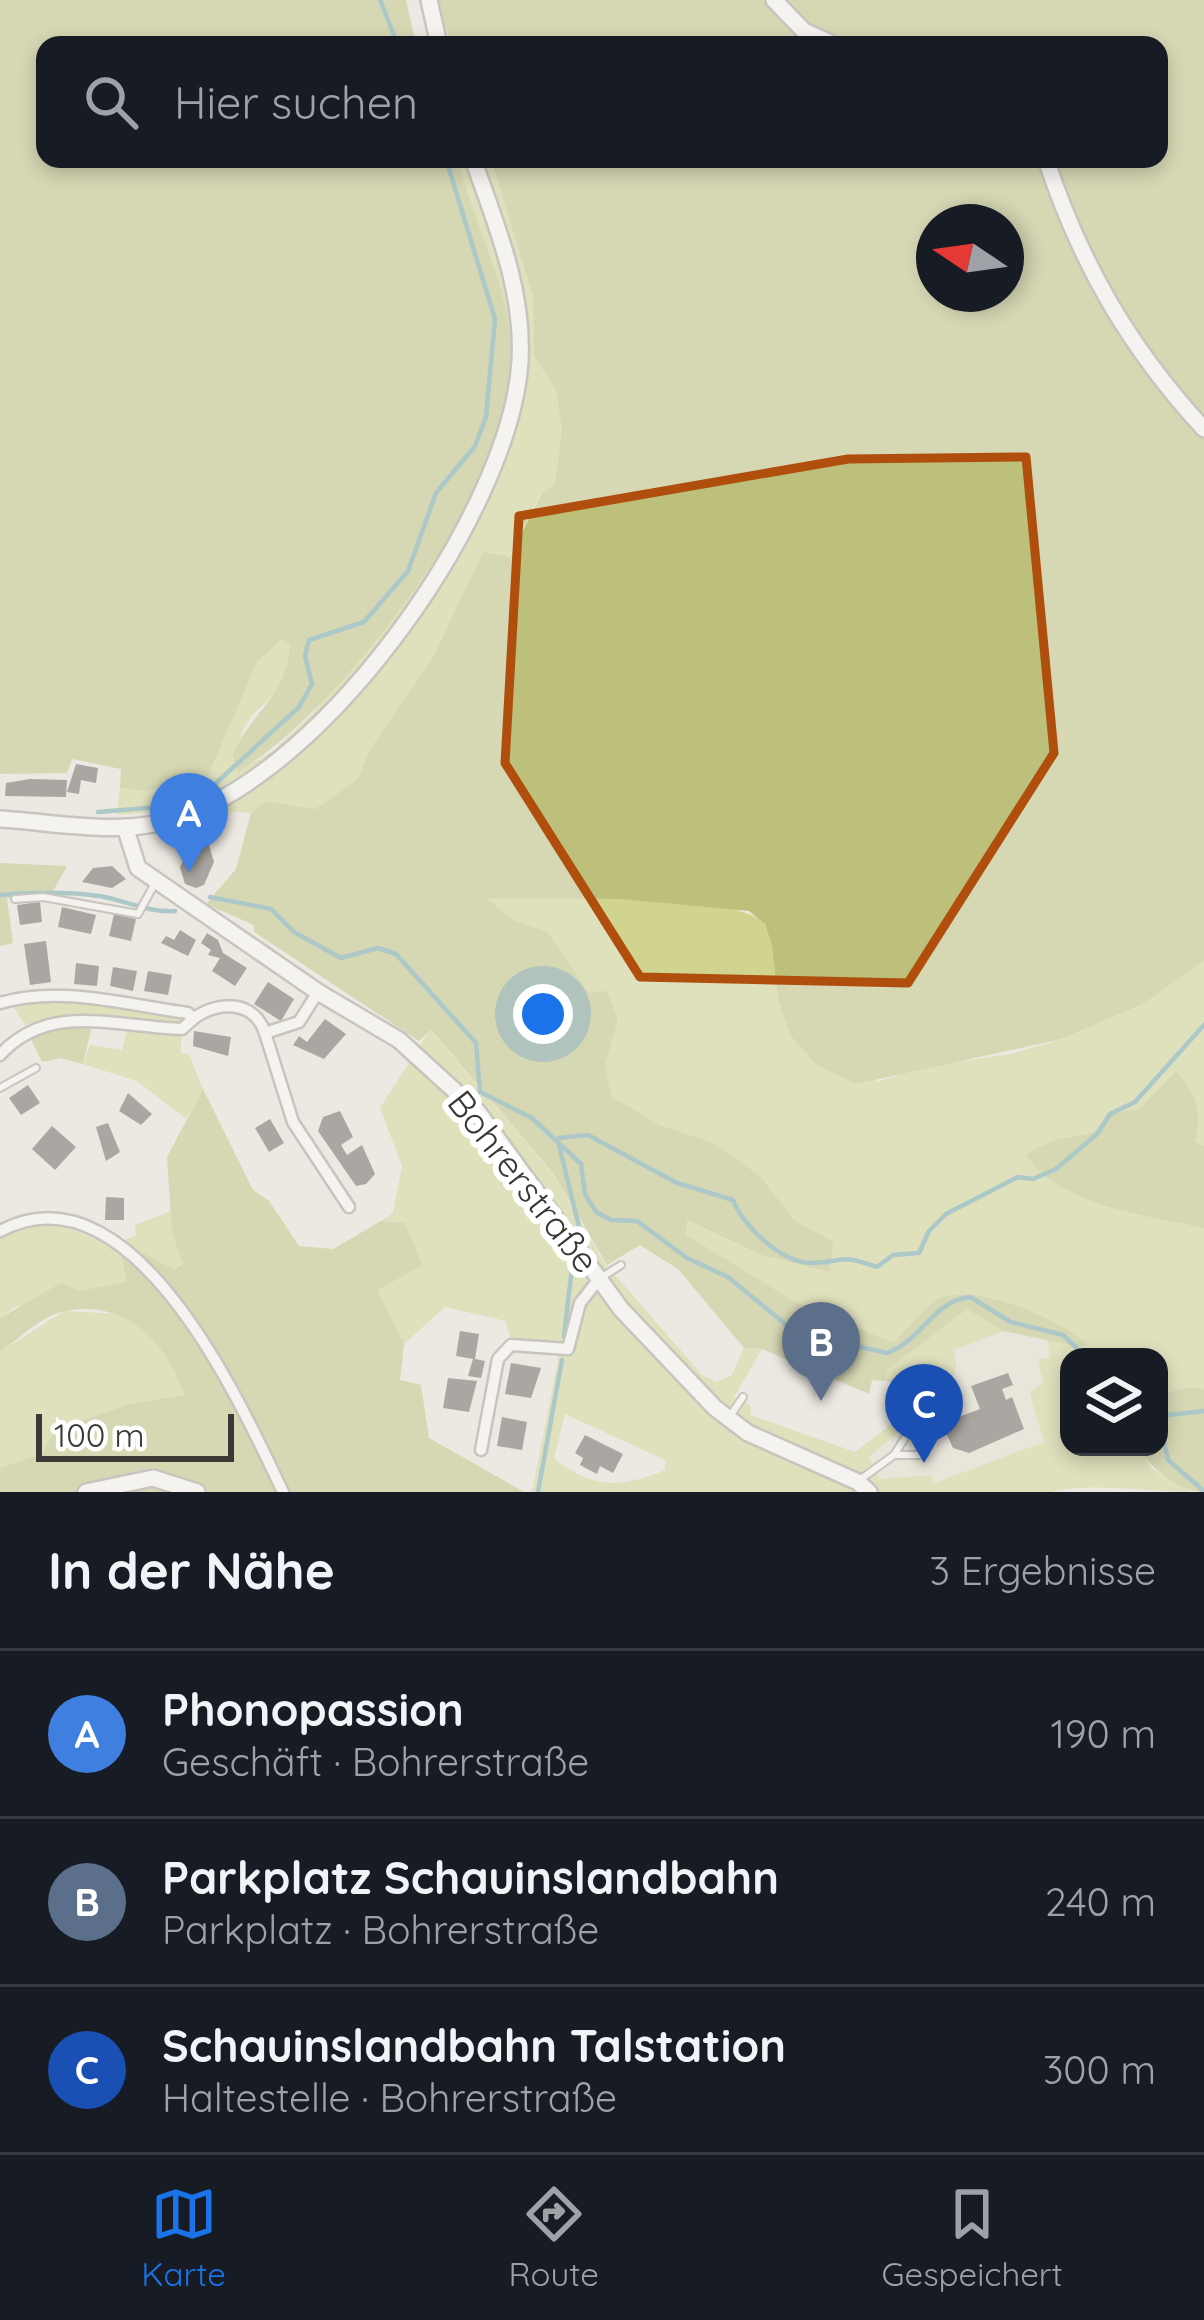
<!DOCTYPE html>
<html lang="de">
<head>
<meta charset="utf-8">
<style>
  :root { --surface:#171b24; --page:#20242c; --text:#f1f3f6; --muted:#9ea1a6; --line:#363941; --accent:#1a73e8 }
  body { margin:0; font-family:Quicksand,sans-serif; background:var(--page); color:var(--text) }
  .controls { position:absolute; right:36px; bottom:36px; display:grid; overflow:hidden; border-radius:24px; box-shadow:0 6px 18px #0003 }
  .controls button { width:108px; height:108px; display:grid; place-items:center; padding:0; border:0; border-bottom:3px solid var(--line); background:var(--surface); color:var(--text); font:60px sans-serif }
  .compass { position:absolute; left:916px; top:204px; width:108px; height:108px; border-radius:50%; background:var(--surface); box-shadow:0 6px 18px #0003; rotate:283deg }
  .scale { position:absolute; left:36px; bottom:30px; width:198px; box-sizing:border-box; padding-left:12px; border:6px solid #3a3936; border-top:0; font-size:33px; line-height:42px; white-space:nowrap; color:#3a3936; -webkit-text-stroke:9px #fff; paint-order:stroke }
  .you { position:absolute; left:543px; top:1014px; width:42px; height:42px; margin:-30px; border:9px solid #fff; border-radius:50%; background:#1a73e8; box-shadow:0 0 0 18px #1a73e833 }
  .badge { display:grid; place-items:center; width:78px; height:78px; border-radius:50%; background:var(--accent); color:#fff; font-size:39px; font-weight:700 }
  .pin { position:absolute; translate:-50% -99px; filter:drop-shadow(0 3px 6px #0008) }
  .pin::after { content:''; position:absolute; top:63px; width:42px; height:36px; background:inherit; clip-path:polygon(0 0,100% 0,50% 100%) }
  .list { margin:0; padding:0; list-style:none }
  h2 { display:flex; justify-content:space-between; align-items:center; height:156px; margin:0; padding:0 48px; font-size:51px }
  h2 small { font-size:39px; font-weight:400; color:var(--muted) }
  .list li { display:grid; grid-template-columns:78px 1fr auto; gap:36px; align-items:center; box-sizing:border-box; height:168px; padding:0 48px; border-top:3px solid var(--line) }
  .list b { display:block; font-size:45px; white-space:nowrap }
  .list p { margin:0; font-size:39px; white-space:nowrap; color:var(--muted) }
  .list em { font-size:39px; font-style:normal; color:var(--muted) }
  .icon { flex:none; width:66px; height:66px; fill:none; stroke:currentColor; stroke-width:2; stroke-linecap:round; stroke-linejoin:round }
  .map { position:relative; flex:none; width:1204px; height:1492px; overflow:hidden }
  .search { position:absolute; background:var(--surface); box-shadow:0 6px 18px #0003; left:36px; right:36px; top:36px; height:132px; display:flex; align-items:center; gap:30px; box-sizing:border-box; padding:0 42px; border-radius:24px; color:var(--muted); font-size:45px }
  .sheet { height:660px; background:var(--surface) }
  nav { display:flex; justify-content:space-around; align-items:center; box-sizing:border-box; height:168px; border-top:3px solid var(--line); background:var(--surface); font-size:33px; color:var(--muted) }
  nav a { display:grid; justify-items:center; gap:6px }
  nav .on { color:var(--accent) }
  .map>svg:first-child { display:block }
  .built { fill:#e4e0d0 }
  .green { fill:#d0d48f; fill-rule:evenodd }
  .forest { fill:#bdc07a; fill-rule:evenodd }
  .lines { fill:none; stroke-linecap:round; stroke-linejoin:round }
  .stream { stroke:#5fa1a9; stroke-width:4.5 }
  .building { fill:#5d5553 }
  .lane-casing { stroke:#9b9992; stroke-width:10 }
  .street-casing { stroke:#9b9992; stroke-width:15 }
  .secondary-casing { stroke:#9b9992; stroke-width:20 }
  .lane { stroke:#fff; stroke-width:6 }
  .street { stroke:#fff; stroke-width:10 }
  .secondary { stroke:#fff; stroke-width:15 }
  .marked { fill:none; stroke:#b04f0d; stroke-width:9; stroke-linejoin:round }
  .labels { text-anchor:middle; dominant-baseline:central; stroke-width:12; stroke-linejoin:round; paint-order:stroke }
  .street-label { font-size:36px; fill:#3a3936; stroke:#fff }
</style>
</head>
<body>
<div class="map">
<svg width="1204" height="1492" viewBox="0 0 1204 1492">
  <rect width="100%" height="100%" fill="#ebe9e1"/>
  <!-- built -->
  <path class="built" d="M1003,1331L1047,1337L1050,1358L1038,1361L1044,1382L1031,1393L1045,1442L935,1484L879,1479L869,1458L900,1431L897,1411L924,1420L954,1350Z"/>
  <!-- green -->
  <g class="green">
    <path d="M458,159H491L533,297L534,356L556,390L562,430L555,486L540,494L509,557L483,552L433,657L369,751L358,779L315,809L268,801L251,813L221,811L211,794L156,812L117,815L120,788L147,791L207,775L257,662L280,639L290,644C287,708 257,695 242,733C238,743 240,760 239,771L273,751L312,714L424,574L481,484L468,203Z"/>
    <path d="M485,897C533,899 742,890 765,925C778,944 775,976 778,998L877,1082L924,1067L1010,1054L1063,1039L1145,1003L1204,960V1146L1140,1109L1108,1113L1093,1133L1054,1140L1066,1191L1204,1228V1389L1185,1387L1159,1396V1357H1069V1447H1137L1152,1469L1193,1492C1151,1492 1088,1482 1051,1492H532L558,1361L556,1345L510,1337L506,1321L445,1307L404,1344L378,1289L422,1265L405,1223L381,1221L393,1213L402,1166L380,1108L430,1030L553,1174L603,1261L703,1376L717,1382L732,1375L744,1348L762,1349L734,1397L750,1405L751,1415L855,1452L895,1421L901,1430L869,1457L880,1479L931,1475L935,1483L1044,1442L1030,1393L1043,1382L1038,1360L1050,1357L1047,1337L1082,1347C1061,1316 969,1279 935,1301C920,1310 907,1331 894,1343L792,1300L685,1235L686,1220L761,1255L828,1272L834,1242L795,1221L760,1176L714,1143L660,1125L612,1097L605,1065L618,1020L589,993L548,932L514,920ZM565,1414L665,1460V1470C622,1488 592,1490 554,1458Z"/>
    <path d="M28,1001L132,1006L188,1018L183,1024L72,1016L25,1025L13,1006Z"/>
    <path d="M127,1030L181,1034V1053L189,1054L203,1089L186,1119L137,1081L83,1064L90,1045L122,1050Z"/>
    <path d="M173,1210V1232L183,1263L174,1270L15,1307L0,1318V1233C41,1219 72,1225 110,1247L136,1235L135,1225Z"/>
    <path d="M967,1309L1003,1331L954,1350L956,1366L942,1415L924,1420L897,1411L903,1385L884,1381L888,1369Z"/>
    <path d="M64,1311L123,1314L171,1355L186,1396L129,1404L57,1430L43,1454L0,1468V1352Z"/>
  </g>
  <!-- forest -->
  <g class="forest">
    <path d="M0,0H406L416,45H45V159H458C471,218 504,276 510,335C515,384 502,443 479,486C432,577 325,720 238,772L233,755C252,709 287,699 290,644L281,639L257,662L208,775L147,791L120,788L121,769L72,759L67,773L0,774Z"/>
    <path d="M437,0H1204V960L1145,1003L1062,1039L856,1084L817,1065L790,1035L778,998L772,945L765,924L749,911L622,899L486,898L514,920L548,932L589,993L607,991L618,1020L605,1065L612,1097L660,1125L714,1143L760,1176L795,1221L834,1242L829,1272L761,1255L687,1220L686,1235L792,1300L894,1343C906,1330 919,1313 933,1302C968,1277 1057,1318 1087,1344L1082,1347L1003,1331L967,1309L888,1369L884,1381L872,1380L869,1394L762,1349L744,1348L678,1269L640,1245L607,1265L553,1173L431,1030L419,1041L254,932V925L206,904L236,869L251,813L267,801L315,809L358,779L369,751L433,657L483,552L510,557L541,494L555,485L562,430L556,390L534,356L533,297L491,159H1159V45H451ZM934,222H1006V294H934Z"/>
    <path d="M0,863L67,866L52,893L7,898L13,943L0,946Z"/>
    <path d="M55,1023L92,1026L83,1064L60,1058L42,1062L30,1037Z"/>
    <path d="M1176,1071C1196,1093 1203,1111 1195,1141L1204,1146V1228C1149,1215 1058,1207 1026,1154L1054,1140L1093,1133L1108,1113L1140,1109Z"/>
    <path d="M203,1089L253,1190L269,1201L299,1246L333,1249L381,1221L405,1223L422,1265L378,1290L404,1344L400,1380L421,1385L429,1438L524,1492H0V1468L42,1454L56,1430L129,1404L185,1395C166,1343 127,1299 65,1311C42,1315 19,1339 0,1352V1318L61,1283L80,1291L127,1281L121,1251L132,1247L174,1270L183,1264L172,1232L167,1157Z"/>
    <path d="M1185,1387L1204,1389V1492C1179,1492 1150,1467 1137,1447H1159V1396Z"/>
  </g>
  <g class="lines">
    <!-- stream -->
    <g class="stream">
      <path d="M380,0L398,45"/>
      <path d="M98,812L159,807L214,785L299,707L312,684L305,656L309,640L364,622L408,571L436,493L475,446L486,417L495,319L446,159"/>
      <path d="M0,895C34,892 65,891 99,896C125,900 148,913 175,911"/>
      <path d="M210,897L271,909L294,932L341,958L378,948L396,954L476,1043L480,1092L532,1118L581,1164L585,1194L596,1212L611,1220L637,1221L687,1258L728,1277L795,1332L887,1353C922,1341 932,1301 970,1297L1011,1322L1063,1335L1086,1357"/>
      <path d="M559,1138L588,1135L677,1183L733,1200C742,1225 781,1263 812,1263C846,1262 837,1253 877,1267L893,1255L919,1253L929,1231L946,1214L1018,1177L1033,1179L1056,1169L1098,1133L1110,1114L1135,1102L1204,1025"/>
      <path d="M559,1145L579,1227"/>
      <path d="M564,1336L572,1268"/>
      <path d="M1159,1416L1204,1411"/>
      <path d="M1159,1421L1168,1460L1204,1491"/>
      <path d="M538,1492L562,1360"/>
    </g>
  </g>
  <!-- building -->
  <g class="building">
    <path d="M76,764L98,768L96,783L81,780L79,794L67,792Z"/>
    <path d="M30,779L67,780L66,797L5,796L6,783Z"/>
    <path d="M200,842L209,845L214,862L204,885L196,888L185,884L180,867L191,846Z"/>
    <path d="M112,866L126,879L112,888L82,882L93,868Z"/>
    <path d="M40,902L42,922L20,925L17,905Z"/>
    <path d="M62,907L96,915L91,934L58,927Z"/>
    <path d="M114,914L136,919L131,941L109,936Z"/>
    <path d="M180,930L196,940L188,956L161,943L166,936L174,940Z"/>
    <path d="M207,933L218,940L223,953L247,968L235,986L212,971L220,958L208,955L211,950L201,943Z"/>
    <path d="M46,941L51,982L30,985L24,944Z"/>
    <path d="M76,963L99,966L97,986L74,984Z"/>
    <path d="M113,967L137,971L133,991L110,986Z"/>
    <path d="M148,971L172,975L168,995L144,991Z"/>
    <path d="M268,982L294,999L281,1021L254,1004Z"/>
    <path d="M325,1019L346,1034L324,1059L293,1045L299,1036L307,1042Z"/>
    <path d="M194,1031L231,1037L228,1056L193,1046Z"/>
    <path d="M28,1085L40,1103L21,1115L9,1098Z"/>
    <path d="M128,1093L152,1114L141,1125L119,1111Z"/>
    <path d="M340,1111L353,1137L341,1145L347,1155L362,1145L375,1174L366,1184L356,1186L318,1131L323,1117Z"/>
    <path d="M270,1119L284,1143L269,1152L255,1128Z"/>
    <path d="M108,1123L120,1152L106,1161L96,1127Z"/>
    <path d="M52,1126L76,1147L55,1170L32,1149Z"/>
    <path d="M106,1197L124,1198V1220H105Z"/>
    <path d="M460,1331L479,1334L475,1359L485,1361L481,1378L468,1376L473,1359L456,1356Z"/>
    <path d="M511,1363L541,1368L531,1398L505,1394Z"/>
    <path d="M1008,1373L1013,1385L1002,1389L1006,1400L1012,1397L1024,1429L969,1453L953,1448L946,1433L950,1420L980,1409L971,1386Z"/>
    <path d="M448,1378L477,1381L469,1412L443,1408Z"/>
    <path d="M502,1417L527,1422L522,1450L497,1446Z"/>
    <path d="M585,1435L623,1454L613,1473L600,1466L597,1474L580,1465L583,1458L575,1453Z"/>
  </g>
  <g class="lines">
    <defs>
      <g id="lane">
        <path d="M15,899L43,897L138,914L154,885"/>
        <path d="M0,1088L36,1068"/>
        <path d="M602,1277L621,1265"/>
        <path d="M730,1416L743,1397"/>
        <path d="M861,1479L894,1455L910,1430L927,1433L930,1440L924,1455H894"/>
      </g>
      <g id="street">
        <path d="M0,1003C62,985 126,1005 188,1013L193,1019L182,1029C117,1027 49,1001 0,1055"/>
        <path d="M193,1019C216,1001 254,999 265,1033L299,1022L318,992"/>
        <path d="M265,1033L293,1122L349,1207"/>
        <path d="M0,1231C133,1161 241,1404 283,1492"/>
        <path d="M481,1450L498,1359L511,1345L568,1349L580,1303L599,1279"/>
      </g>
      <g id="secondary">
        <path d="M429,0L439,45"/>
        <path d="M774,0L804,31L835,45"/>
        <path d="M1046,159C1080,263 1130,349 1204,429"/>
        <path d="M0,819C49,822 105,833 154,824C312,796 511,515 520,361C524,290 496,225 473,159"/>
        <path d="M125,827L138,868L318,992L399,1040L478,1112L621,1309L715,1408L748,1433L858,1482L869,1492"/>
        <path d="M86,1492L153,1478L197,1492"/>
      </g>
    </defs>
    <!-- lane casing -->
    <use href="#lane" class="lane-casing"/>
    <!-- street casing -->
    <use href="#street" class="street-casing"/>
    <!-- secondary casing -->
    <use href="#secondary" class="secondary-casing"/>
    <!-- lane -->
    <use href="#lane" class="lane"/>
    <!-- street -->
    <use href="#street" class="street"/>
    <!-- secondary -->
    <use href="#secondary" class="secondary"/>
  </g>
  <!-- marked area -->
  <path d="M0 0H1204V1492H0ZM1026,457L1054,753L908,983L640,977L505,763L519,516L848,459Z" fill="#ebe9e1" fill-opacity=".55" fill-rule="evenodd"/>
  <path class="marked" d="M1026,457L1054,753L908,983L640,977L505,763L519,516L848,459Z"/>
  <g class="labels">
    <!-- street labels -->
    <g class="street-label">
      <text transform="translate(524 1181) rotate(52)">Bohrerstraße</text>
    </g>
  </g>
</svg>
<div class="controls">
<button><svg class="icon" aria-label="layers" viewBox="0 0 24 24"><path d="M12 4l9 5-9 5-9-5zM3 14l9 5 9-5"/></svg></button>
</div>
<svg class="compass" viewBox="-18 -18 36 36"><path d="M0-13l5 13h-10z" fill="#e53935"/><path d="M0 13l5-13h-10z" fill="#9ea1a6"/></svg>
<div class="scale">100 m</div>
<div class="you"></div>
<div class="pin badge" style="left:189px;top:872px;background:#3f7fe0">A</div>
<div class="pin badge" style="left:821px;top:1401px;background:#5c6f8a">B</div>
<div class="pin badge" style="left:924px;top:1463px;background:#1a4fb4">C</div>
<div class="search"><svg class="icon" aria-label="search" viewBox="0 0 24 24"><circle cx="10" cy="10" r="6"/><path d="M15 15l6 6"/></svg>Hier suchen</div>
</div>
<section class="sheet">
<h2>In der Nähe<small>3 Ergebnisse</small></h2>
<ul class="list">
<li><span class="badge" style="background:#3f7fe0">A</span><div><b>Phonopassion</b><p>Geschäft · Bohrerstraße</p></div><em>190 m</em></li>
<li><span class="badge" style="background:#5c6f8a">B</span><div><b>Parkplatz Schauinslandbahn</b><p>Parkplatz · Bohrerstraße</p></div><em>240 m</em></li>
<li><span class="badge" style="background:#1a4fb4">C</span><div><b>Schauinslandbahn Talstation</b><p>Haltestelle · Bohrerstraße</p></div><em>300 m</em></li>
</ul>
</section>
<nav>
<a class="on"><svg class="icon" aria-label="map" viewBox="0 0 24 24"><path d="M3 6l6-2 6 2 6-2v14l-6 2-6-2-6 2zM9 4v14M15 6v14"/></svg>Karte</a>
<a><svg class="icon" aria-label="directions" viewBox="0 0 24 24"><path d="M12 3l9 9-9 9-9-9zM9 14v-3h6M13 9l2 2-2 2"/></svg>Route</a>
<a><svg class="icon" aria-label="saved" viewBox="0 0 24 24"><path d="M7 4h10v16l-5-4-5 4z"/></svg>Gespeichert</a>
</nav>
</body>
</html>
